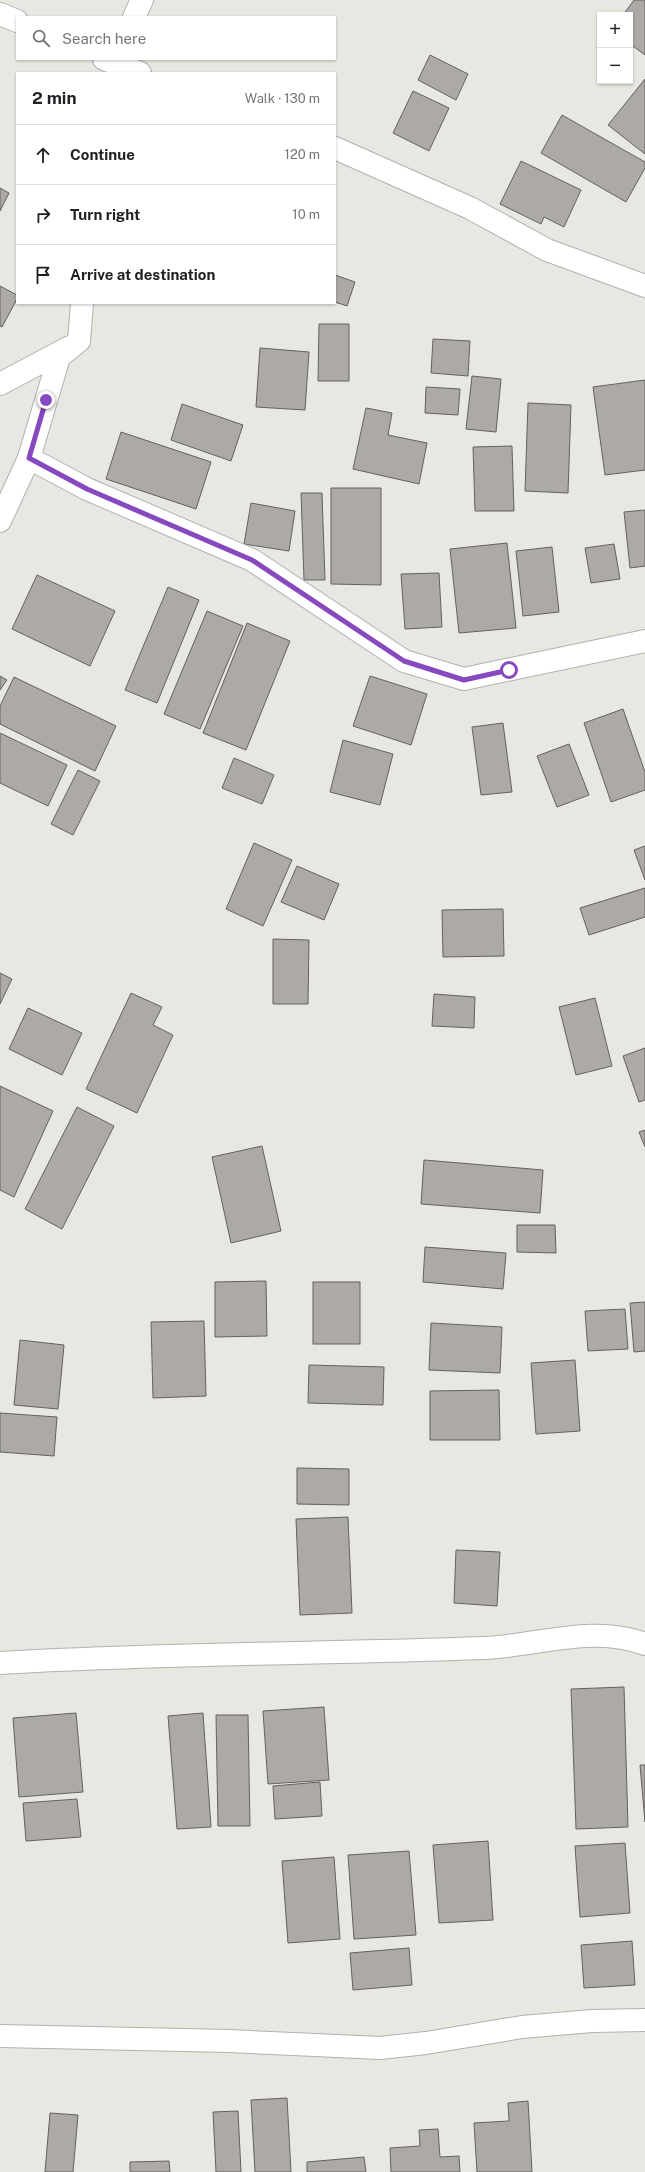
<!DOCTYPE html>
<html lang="en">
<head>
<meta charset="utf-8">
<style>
  :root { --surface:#fff; --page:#f6f6f6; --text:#202124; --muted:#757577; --line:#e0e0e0 }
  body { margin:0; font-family:"Public Sans",sans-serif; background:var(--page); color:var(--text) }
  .controls { position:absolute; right:12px; top:12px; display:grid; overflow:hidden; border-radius:0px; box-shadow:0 1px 3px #0004 }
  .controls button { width:36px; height:36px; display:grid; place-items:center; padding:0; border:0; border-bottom:1px solid var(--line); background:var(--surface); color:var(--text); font:20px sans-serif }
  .stop { position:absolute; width:12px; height:12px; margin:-9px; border:3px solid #8649bf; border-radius:50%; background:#fff }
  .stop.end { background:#8649bf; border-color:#fff; box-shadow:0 1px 4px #0008 }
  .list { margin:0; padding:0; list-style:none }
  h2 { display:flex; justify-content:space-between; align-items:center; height:52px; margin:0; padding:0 16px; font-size:17px }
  h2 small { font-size:13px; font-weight:400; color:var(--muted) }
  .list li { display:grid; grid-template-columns:26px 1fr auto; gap:12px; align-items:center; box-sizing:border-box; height:60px; padding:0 16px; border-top:1px solid var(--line) }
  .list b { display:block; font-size:15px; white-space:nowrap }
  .list em { font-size:13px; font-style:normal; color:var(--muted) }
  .icon { flex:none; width:22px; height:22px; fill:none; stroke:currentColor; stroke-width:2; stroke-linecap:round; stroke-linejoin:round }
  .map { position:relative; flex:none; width:645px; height:2172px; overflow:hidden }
  .search { position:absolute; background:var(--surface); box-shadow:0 1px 3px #0004; left:16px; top:16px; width:320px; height:44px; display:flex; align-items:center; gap:10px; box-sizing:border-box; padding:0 14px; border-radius:0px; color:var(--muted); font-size:15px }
  .panel { position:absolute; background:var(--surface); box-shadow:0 1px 3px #0004; left:16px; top:72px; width:320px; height:232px; border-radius:0px }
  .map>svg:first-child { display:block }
  .building { fill:#aca9a6; stroke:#64615e }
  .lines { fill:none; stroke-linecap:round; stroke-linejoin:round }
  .street-casing { stroke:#b1b1ad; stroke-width:24 }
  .street { stroke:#fff; stroke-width:22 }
  .route { stroke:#8649bf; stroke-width:5 }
</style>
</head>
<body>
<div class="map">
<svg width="645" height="2172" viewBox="0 0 645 2172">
  <rect width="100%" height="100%" fill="#e8e8e3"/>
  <!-- building -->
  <g class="building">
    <path d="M634,0H645V55L630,44V15H623Z"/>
    <path d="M430,55L468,74L456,100L418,80Z"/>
    <path d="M645,79V154L608,125Z"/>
    <path d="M413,91L449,108L429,151L393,133Z"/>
    <path d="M562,115L645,162V168L626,202L541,153Z"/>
    <path d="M521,161L581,190L564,227L544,217L541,224L500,204Z"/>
    <path d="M0,188L9,193L0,211Z"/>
    <path d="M335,275L355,282L347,306L335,302Z"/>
    <path d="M0,286L17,295V299L2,327L0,326Z"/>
    <path d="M319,324H349V381H318Z"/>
    <path d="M433,339L470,341L468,376L431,373Z"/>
    <path d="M260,348L309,352L305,410L256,407Z"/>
    <path d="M472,376L501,379L496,432L466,429Z"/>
    <path d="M645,380V470L605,475L593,387Z"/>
    <path d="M426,387L460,389L458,415L425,413Z"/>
    <path d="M528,403L571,405L568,493L525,491Z"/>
    <path d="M182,404L243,425L231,461L171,440Z"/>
    <path d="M366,408L392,413L388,435L427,443L419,484L353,469Z"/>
    <path d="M121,432L211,462L196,509L106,479Z"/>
    <path d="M512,446L514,511H475L473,447Z"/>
    <path d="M331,488H381V585L331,584Z"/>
    <path d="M301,493H322L325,580H304Z"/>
    <path d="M251,503L295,511L289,551L244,544Z"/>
    <path d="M645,510V566L630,568L624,512Z"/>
    <path d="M507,543L516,628L459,633L450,549Z"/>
    <path d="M614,544L620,579L591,583L585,548Z"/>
    <path d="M552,547L559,612L523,616L516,551Z"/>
    <path d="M439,573L442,627L405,629L401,574Z"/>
    <path d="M37,575L115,611L90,666L12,629Z"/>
    <path d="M168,587L199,600L157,703L125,690Z"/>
    <path d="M207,611L243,626L200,729L164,714Z"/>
    <path d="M247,623L290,641L246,750L203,733Z"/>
    <path d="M0,676L7,680L0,690Z"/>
    <path d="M370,676L427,694L411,745L353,726Z"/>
    <path d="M14,677L116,726L95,771L0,724V706Z"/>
    <path d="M623,709L645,772V790L611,802L584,723Z"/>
    <path d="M503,723L512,792L481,795L472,727Z"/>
    <path d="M0,733L67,765L48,806L0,783Z"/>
    <path d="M343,740L393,754L380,805L330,792Z"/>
    <path d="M569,744L589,795L557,807L537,756Z"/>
    <path d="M234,758L274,775L262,804L222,788Z"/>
    <path d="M78,770L100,781L73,835L51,824Z"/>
    <path d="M254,843L292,860L263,926L226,909Z"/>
    <path d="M645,846V880L634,850Z"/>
    <path d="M297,866L339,884L324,920L281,902Z"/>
    <path d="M645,888V917L589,935L580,908Z"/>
    <path d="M503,909L504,956L443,957L442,910Z"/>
    <path d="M273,939L309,940L308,1004H273Z"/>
    <path d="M0,973L12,979L0,1004Z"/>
    <path d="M131,993L162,1007L153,1025L173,1035L137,1113L86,1089Z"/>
    <path d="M434,994L475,997L474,1028L432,1026Z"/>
    <path d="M595,998L612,1066L576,1075L559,1007Z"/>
    <path d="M28,1008L82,1033L62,1075L9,1049Z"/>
    <path d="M645,1048V1100L639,1102L623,1056Z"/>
    <path d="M0,1086L53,1111L14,1197L0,1190Z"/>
    <path d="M77,1107L114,1126L62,1229L25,1209Z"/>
    <path d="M645,1130V1147L639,1132Z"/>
    <path d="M262,1146L281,1231L231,1243L212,1157Z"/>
    <path d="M424,1160L543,1170L540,1213L421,1204Z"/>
    <path d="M517,1225H555L556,1253L517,1252Z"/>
    <path d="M425,1247L506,1253L503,1289L423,1282Z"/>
    <path d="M266,1281L267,1336L215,1337V1282Z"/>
    <rect x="313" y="1282" width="47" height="62"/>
    <path d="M645,1302V1351L634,1352L630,1303Z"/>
    <path d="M625,1309L628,1349L588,1351L585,1311Z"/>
    <path d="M204,1321L206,1396L153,1398L151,1322Z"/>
    <path d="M431,1323L502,1327L500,1373L429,1370Z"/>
    <path d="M20,1340L64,1345L58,1409L14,1405Z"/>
    <path d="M575,1360L580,1431L536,1434L531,1363Z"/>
    <path d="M309,1365L384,1367L383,1405L308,1403Z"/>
    <path d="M499,1390L500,1440H430V1391Z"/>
    <path d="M0,1413L57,1417L54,1456L0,1452Z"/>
    <path d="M297,1468L349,1469V1505L297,1504Z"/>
    <path d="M348,1517L352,1613L300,1615L296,1519Z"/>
    <path d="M456,1550L500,1552L497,1606L454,1603Z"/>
    <path d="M624,1687L628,1827L576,1829L571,1689Z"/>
    <path d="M324,1707L329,1780L268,1784L263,1711Z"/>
    <path d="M76,1713L83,1792L19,1797L13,1718Z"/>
    <path d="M203,1713L211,1827L177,1829L168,1716Z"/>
    <path d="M216,1715H248L250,1826H218Z"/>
    <path d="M640,1765H645V1822Z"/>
    <path d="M320,1782L322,1816L275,1819L273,1786Z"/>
    <path d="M77,1799L81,1837L26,1841L23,1803Z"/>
    <path d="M488,1841L493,1920L439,1923L433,1845Z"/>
    <path d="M625,1843L630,1913L580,1917L575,1846Z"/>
    <path d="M409,1851L416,1935L354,1939L348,1855Z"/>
    <path d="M334,1857L340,1939L288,1943L282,1861Z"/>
    <path d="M632,1941L635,1985L584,1988L581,1945Z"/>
    <path d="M409,1948L412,1985L353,1990L350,1953Z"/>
    <path d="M287,2098L291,2172H255L251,2100Z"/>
    <path d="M528,2101L532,2172H477L474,2123L509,2121L508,2103Z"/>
    <path d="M238,2111L241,2172H216L213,2112Z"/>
    <path d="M50,2113L78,2115L73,2172H45Z"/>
    <path d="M438,2129L440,2157L459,2156L460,2172H391L390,2148L420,2146L419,2130Z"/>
    <path d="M364,2157L366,2172H307V2162Z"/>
    <path d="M169,2161L170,2172H130V2162Z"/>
  </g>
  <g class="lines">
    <defs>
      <g id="street">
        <path d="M0,14L17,21"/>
        <path d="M134,17L142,0"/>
        <path d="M104,59L140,73"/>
        <path d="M335,148L470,208L547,250L645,286"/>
        <path d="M0,384L68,348"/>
        <path d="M29,458L87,489L252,560L404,661L464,679L645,641"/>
        <path d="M0,521L29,458L59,357L79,341L82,303"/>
        <path d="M0,1663C161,1653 323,1654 484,1648C537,1646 594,1624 645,1644"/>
        <path d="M0,2036L229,2041L380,2048L426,2043L522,2027L592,2021L645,2020"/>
      </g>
    </defs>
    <!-- street casing -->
    <use href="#street" class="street-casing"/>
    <!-- street -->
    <use href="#street" class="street"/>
  </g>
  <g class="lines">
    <!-- route -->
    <path class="route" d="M46,400L29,458L87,489L252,560L404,661L464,680L509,670"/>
  </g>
</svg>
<div class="controls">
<button>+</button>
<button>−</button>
</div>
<div class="stop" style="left:509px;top:670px"></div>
<div class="stop end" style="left:46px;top:400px"></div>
<div class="search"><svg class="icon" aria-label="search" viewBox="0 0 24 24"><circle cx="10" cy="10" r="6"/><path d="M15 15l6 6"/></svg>Search here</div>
<section class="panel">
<h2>2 min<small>Walk · 130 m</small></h2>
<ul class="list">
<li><svg class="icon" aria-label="ahead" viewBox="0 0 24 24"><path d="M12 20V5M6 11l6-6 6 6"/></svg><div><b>Continue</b></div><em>120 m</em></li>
<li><svg class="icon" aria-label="right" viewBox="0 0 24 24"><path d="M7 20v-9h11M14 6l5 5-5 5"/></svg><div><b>Turn right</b></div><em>10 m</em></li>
<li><svg class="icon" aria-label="arrive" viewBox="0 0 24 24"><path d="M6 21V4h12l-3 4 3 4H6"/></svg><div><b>Arrive at destination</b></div></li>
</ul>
</section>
</div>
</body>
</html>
